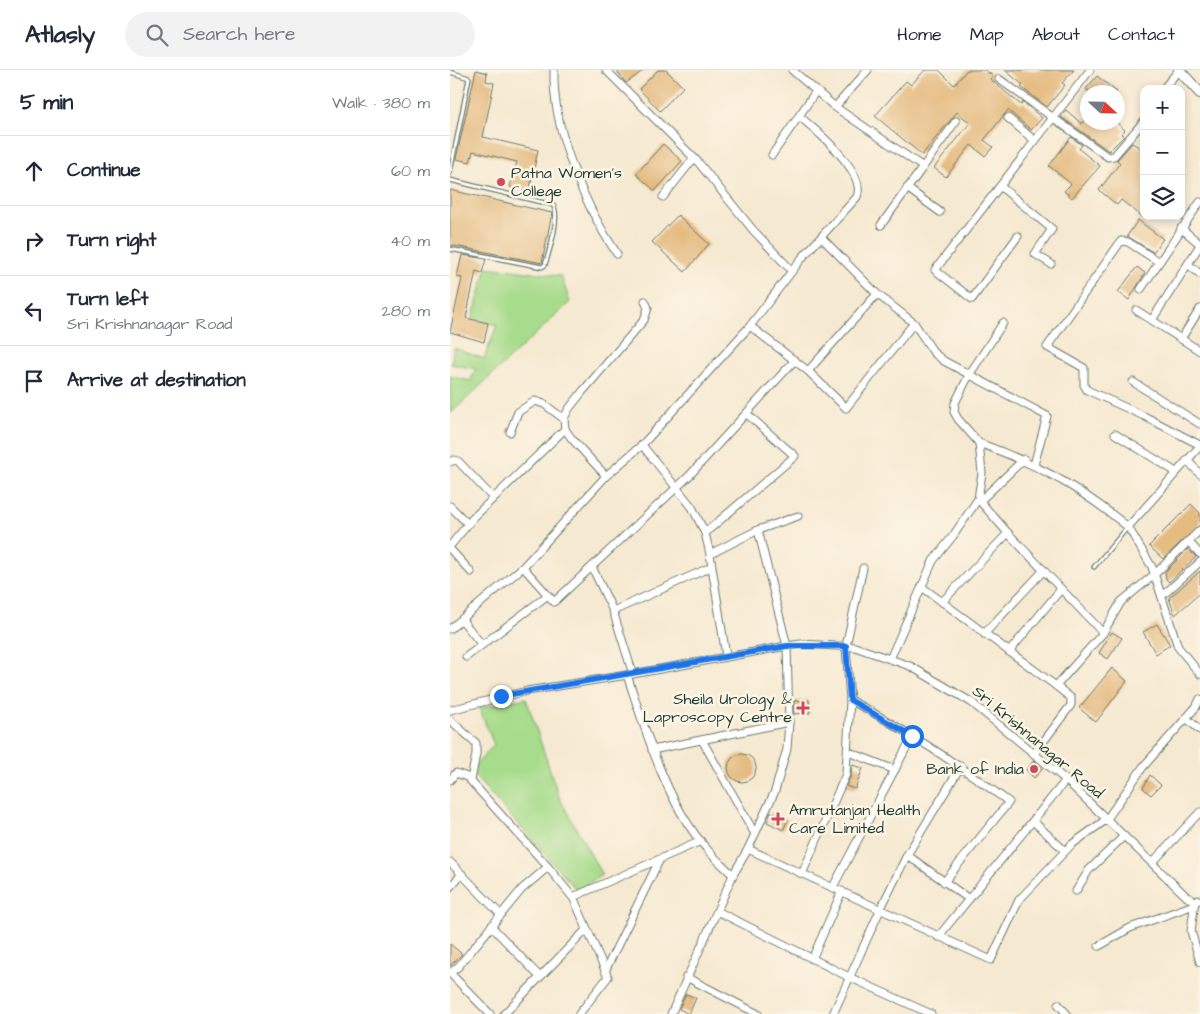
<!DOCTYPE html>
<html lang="en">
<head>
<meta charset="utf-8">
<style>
  :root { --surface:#fff; --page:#f2f2f3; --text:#1f2937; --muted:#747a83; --line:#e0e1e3 }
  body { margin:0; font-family:"Architects Daughter",sans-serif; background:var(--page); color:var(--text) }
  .controls { position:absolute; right:15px; top:15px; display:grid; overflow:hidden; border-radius:10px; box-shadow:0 2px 8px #0003 }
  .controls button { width:45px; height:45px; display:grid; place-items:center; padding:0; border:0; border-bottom:1px solid var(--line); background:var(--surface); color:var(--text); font:25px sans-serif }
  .compass { position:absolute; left:630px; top:15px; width:45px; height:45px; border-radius:50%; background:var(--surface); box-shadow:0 2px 8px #0003; rotate:112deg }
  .stop { position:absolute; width:15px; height:15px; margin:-11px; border:4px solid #1a73e8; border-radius:50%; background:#fff }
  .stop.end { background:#1a73e8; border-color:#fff; box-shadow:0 1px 5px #0008 }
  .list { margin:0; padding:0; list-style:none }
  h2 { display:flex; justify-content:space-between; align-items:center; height:65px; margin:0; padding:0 20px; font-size:21px }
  h2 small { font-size:16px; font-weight:400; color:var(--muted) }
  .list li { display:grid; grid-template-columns:32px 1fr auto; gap:15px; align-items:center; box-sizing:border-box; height:70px; padding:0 20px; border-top:1px solid var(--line) }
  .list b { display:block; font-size:19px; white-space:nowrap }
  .list p { margin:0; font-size:16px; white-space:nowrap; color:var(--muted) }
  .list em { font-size:16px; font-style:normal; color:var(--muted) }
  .icon { flex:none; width:28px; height:28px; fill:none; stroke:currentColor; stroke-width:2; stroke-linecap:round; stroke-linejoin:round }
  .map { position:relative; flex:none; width:750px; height:944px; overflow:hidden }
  header { display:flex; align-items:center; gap:30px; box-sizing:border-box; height:70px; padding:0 25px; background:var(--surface); border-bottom:1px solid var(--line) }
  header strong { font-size:24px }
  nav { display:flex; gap:28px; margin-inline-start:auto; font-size:18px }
  .search { width:350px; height:45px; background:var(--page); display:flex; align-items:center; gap:12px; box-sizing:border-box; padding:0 18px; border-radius:28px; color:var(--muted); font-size:19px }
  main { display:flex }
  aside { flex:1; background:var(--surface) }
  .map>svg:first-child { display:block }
  .green { fill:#a7dc8c; stroke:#638c60 }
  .building { fill:#e5bb81 }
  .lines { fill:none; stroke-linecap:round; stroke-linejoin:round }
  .lane-casing { stroke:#6a796b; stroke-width:5.5 }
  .street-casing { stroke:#6a796b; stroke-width:9 }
  .secondary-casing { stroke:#6a796b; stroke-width:12 }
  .lane { stroke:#fff; stroke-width:3 }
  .street { stroke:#fff; stroke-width:7 }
  .secondary { stroke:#fff; stroke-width:10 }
  .route { stroke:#1a73e8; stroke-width:6 }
  .poi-dot { fill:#d1495b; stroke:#fcf5e5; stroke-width:2 }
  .labels { text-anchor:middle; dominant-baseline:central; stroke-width:5; stroke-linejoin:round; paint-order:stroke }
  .poi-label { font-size:16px; fill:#1f3d34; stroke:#fcf5e5; text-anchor:start }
  .street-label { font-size:16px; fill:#1f3d34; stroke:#fcf5e5 }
</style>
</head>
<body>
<header>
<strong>Atlasly</strong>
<div class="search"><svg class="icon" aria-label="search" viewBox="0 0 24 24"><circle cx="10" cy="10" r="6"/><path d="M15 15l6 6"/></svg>Search here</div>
<nav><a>Home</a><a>Map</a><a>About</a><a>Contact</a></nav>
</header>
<main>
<aside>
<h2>5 min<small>Walk · 380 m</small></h2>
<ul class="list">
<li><svg class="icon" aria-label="ahead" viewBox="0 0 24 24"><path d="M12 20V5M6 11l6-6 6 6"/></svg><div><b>Continue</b></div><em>60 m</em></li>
<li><svg class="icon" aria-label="right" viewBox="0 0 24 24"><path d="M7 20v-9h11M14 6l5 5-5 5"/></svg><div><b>Turn right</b></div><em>40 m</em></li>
<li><svg class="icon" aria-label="left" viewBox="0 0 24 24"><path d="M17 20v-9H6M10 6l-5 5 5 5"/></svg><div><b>Turn left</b><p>Sri Krishnanagar Road</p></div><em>280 m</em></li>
<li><svg class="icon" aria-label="arrive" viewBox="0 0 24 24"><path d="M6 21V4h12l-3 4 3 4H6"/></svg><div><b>Arrive at destination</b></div></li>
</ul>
</aside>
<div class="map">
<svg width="750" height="944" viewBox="0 0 750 944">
  <rect width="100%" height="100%" fill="#fcf5e5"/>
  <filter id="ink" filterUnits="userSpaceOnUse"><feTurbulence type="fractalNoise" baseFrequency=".02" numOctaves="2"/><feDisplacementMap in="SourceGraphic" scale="10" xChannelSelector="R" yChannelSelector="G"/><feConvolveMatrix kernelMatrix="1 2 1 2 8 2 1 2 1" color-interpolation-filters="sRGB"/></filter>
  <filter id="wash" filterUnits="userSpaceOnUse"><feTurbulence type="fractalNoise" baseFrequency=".0096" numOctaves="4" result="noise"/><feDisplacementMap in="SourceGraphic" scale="20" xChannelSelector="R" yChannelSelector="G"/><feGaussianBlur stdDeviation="1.12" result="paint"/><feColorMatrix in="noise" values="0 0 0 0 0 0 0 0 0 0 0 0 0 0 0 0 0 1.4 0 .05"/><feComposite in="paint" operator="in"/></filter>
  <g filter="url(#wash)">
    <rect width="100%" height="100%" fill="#f6e9d1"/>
    <!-- green -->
    <g class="green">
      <path d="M37,197L111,206L120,232L0,344V306L20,311L26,299L1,294L4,278L34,289L47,255L22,250Z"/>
      <path d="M76,628L109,727L152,805L127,820L20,701L44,675L29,638Z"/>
    </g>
    <g id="blocks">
      <!-- building -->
      <g class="building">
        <path d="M26,0L37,3L36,11L44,13L33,67L88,80L79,122L60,117L67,92L23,81L20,92L6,89Z"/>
        <path d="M166,0H194L176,13Z"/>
        <path d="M208,0H216L233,17L210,41L189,19Z"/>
        <path d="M475,0H489L504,15L517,0H535L543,6L540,9L571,35L573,32L592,48L581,60L558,40L534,70L543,77L535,86L521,75L496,107L484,98L520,53L507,42L472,85L425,46L456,11L461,15Z"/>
        <path d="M555,0H624L612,13L615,15L597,37L580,24L571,17L573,15Z"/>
        <path d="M647,6L667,22H640L636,19Z"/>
        <path d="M616,40L632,54L638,46V52H666L675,60L671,64L674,66L659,81L611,47Z"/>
        <path d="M621,67L632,75L629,79L650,96L622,128L614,121L621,114L599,96Z"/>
        <path d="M682,73L694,80V148L671,130L667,135L649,120L670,93L667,90Z"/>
        <path d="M213,74L232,91L205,121L186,104Z"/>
        <path d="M0,120L102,143L92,193L0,175Z"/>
        <path d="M228,145L259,174L235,202L202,172Z"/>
        <path d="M688,150L713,169L703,182L677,166Z"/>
        <path d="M12,185L36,189L32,203L26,201L16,248L38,253L34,272L0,262L12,208L7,207Z"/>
        <path d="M687,197L695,203L679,230L668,222Z"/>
        <path d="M741,434L750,443V455L713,489L699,476Z"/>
        <path d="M738,479L746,487L719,512L716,509L715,502Z"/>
        <path d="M750,501V523L725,545L719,528Z"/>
        <path d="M707,554L720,575L706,584L693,562Z"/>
        <path d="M662,562L672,568L658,589L649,583Z"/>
        <path d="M662,598L677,611L646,652L629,638Z"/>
        <path d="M359,630L360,643L344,644V631Z"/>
        <circle cx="292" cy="698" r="14"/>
        <path d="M584,690L592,699L584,708L576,700Z"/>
        <path d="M402,695L413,698L405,719L396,716L401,706Z"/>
        <path d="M700,705L711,715L701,725L693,718Z"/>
        <path d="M321,742L338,750L333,760L317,752Z"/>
        <path d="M0,874L12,884L0,896Z"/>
        <path d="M236,924L246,928L239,944L229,939Z"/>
      </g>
    </g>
  </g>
  <g filter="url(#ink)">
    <use href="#blocks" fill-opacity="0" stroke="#6a796b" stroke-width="1"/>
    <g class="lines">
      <defs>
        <g id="lane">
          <path d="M0,2L19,8L0,103"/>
          <path d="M0,110L99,134L103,135C111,146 99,182 95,195L92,197L0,179"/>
          <path d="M644,497L678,457"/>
        </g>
        <g id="street">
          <path d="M104,0C102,59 134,135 167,184"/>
          <path d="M156,0L248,92L303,160L342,201"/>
          <path d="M342,0L385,37L473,97L506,51"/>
          <path d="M549,9L658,87L664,86L694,51"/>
          <path d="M713,19L729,0"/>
          <path d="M385,37L418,0"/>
          <path d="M558,48L585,71"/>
          <path d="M322,85L349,46"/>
          <path d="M550,116L602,159L585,184L601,194"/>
          <path d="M457,118L490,142"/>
          <path d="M213,127L244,88"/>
          <path d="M431,155L473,97"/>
          <path d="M731,158L750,174"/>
          <path d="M568,166L522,229L485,200L640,0"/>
          <path d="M372,168L427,224L464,253L484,283L494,291L597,346L584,395"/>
          <path d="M709,192L678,172L671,171L597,277L634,298V315L637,320L694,346L750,375"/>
          <path d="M738,194L750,204"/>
          <path d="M691,219L750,132"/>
          <path d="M686,240L750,281"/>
          <path d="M702,250L750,175"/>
          <path d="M300,256L358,301L396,338L464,253"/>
          <path d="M731,269L750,239"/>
          <path d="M358,301L427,224"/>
          <path d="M683,312L750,354"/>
          <path d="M60,362L68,342L85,331L94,334L114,349"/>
          <path d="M665,364L726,402"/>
          <path d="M529,373C589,395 629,417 678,457"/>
          <path d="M192,375L242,437L255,463L260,484L276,586"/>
          <path d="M750,376L678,457L702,497L728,577L750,604"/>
          <path d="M737,390L750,404"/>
          <path d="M0,392L4,390L8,391L43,428"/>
          <path d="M156,406L122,369L115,359L114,349L118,340L133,321L194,250L198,238L195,231"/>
          <path d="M528,429L558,463L653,563"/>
          <path d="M530,431L574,389"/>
          <path d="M0,436L18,454"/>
          <path d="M255,463L345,386L297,344"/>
          <path d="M738,471L750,484"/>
          <path d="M0,476L23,448L115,359"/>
          <path d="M0,479L21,502"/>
          <path d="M260,484L308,460L348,446"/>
          <path d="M73,497L104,532L239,406L345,290"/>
          <path d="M142,497L163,541L183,604"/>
          <path d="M472,517L606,616"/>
          <path d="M712,526L750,492"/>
          <path d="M492,532L558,463"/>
          <path d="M163,541L261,497"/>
          <path d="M12,550L32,575L98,525"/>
          <path d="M0,559L73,497L156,406L192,375L300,256L352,188L407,127C417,102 367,61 349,46L366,21"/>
          <path d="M534,564L594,500"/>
          <path d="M559,582L611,519"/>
          <path d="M16,587L32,575"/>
          <path d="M440,589L483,491L503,466L528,429L532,403L529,373L508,349L504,342L505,333L519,305L553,253"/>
          <path d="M177,605C196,661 216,733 256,778C264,788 274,796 283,805"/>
          <path d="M400,630C456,660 508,694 559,732L494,812"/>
          <path d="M0,640L77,621L177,605L337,576L351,574L405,577L460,596L521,632L616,710L737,827L745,831L750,830"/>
          <path d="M736,648L750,660"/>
          <path d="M0,650L26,673V684L21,710"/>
          <path d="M252,670L305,764"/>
          <path d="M202,680L339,652"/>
          <path d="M399,682L445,700"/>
          <path d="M584,684L621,635V628L606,616L653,563L671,532L705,504L750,460"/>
          <path d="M0,710L6,703L17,707L98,797L124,829L158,907L129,944"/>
          <path d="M583,751L615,781"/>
          <path d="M298,779L541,890L569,830L621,775L657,749L693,697L746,637L750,629"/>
          <path d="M457,785L519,829"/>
          <path d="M0,792L51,845"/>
          <path d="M702,793L750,742"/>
          <path d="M352,804L396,704L400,630L396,576L413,498"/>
          <path d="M0,817L12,804"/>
          <path d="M383,817L462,667"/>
          <path d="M626,821L639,800L674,766"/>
          <path d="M123,827L251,771"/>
          <path d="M745,831L741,861L750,892"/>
          <path d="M267,841L399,907L481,944"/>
          <path d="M41,856L89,906"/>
          <path d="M488,867L616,710"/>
          <path d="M649,876L680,858L744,835"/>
          <path d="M362,889L392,821"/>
          <path d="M155,901L210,789"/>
          <path d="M0,903L8,897L72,819L98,797"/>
          <path d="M0,903L40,944"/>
          <path d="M236,907L308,944"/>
          <path d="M608,934L617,944"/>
          <path d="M54,944L137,859"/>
          <path d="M221,944L283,805L298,779L325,721L337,679L339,652L337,576L308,460"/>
          <path d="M383,944L431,838L457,785L511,696"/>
        </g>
        <path id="secondary" d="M729,0L750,23"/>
      </defs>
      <!-- lane casing -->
      <use href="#lane" class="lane-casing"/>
      <!-- street casing -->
      <use href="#street" class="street-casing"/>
      <!-- secondary casing -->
      <use href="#secondary" class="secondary-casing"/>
      <!-- lane -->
      <use href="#lane" class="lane"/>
      <!-- street -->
      <use href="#street" class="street"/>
      <!-- secondary -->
      <use href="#secondary" class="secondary"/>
    </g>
  </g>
  <g class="lines" filter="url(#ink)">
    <!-- route -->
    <path class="route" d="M51,626L337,576H396L400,630L462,666"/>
  </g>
  <!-- markers -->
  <g class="poi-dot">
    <circle cx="51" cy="112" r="5"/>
    <path d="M350.5 630.5h5v5h5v5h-5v5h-5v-5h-5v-5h5z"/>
    <circle cx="584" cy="699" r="5"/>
    <path d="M325.5 741.5h5v5h5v5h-5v5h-5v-5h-5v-5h5z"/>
  </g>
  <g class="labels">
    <!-- poi labels -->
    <g class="poi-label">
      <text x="61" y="103">Patna Women's<tspan x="61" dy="18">College</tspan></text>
      <text x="342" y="629" text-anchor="end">Sheila Urology &amp;<tspan x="342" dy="18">Laproscopy Centre</tspan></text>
      <text x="574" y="699" text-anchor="end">Bank of India</text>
      <text x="339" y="740">Amrutanjan Health<tspan x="339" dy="18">Care Limited</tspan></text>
    </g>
    <!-- street labels -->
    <g class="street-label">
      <text transform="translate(588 672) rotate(40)">Sri Krishnanagar Road</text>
    </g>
  </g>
</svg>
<div class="controls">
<button>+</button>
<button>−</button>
<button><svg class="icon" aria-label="layers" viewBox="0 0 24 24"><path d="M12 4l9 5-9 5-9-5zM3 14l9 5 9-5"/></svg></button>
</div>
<svg class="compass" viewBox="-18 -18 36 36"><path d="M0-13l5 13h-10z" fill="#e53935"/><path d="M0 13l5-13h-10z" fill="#747a83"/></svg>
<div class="stop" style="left:462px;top:666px"></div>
<div class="stop end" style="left:51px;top:626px"></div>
</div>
</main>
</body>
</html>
